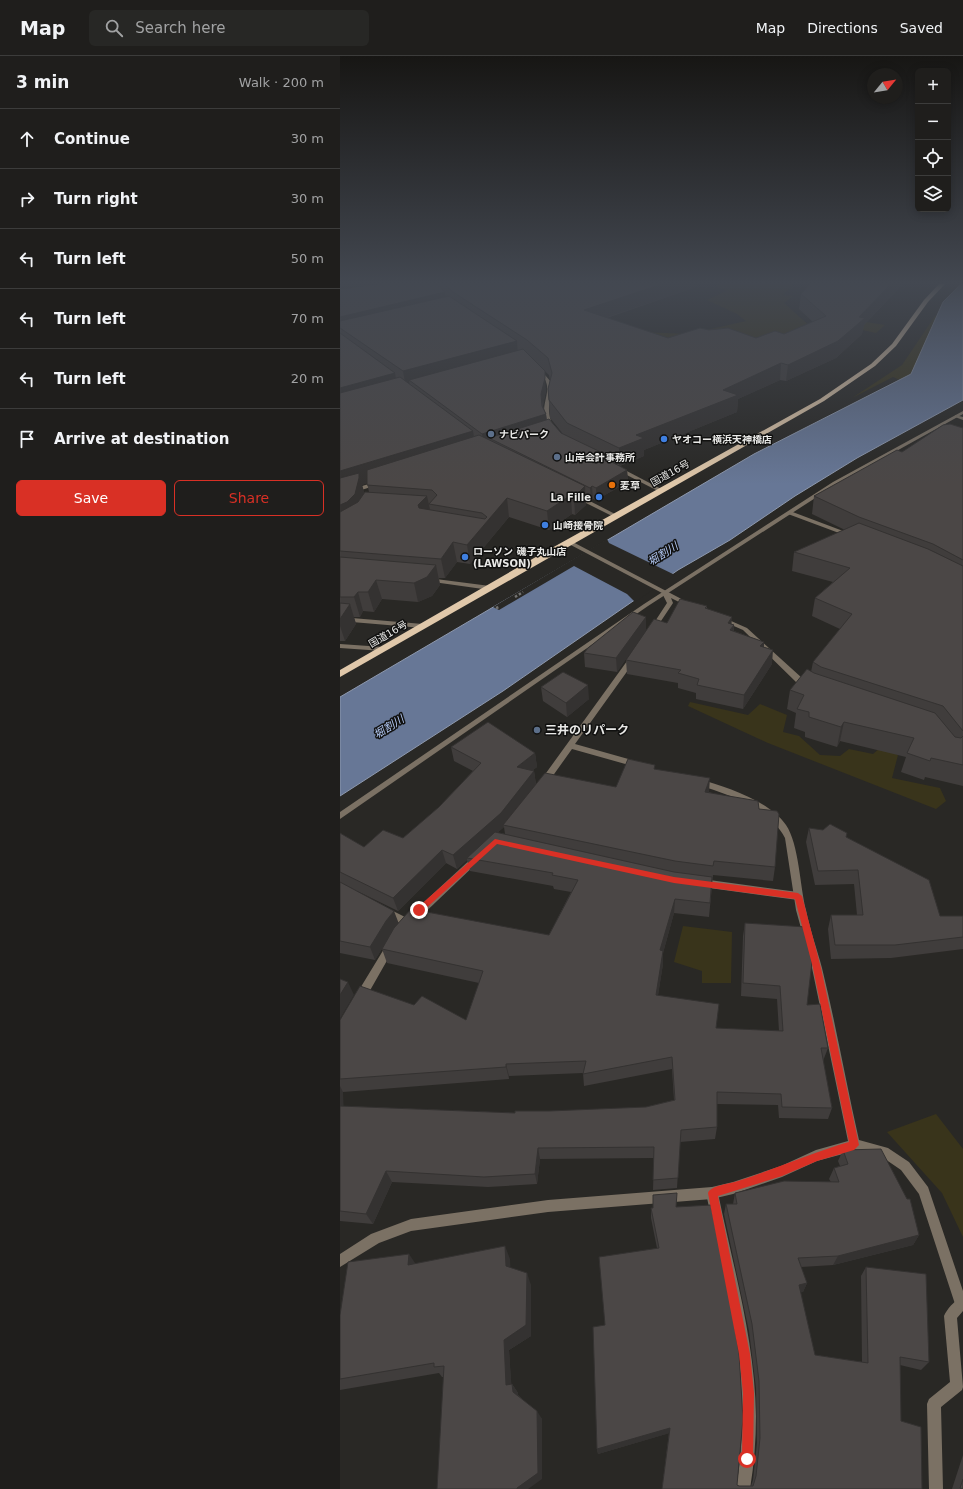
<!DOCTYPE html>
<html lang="en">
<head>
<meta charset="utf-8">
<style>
  :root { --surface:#1f1e1c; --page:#272725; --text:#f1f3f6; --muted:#a1a2a3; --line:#3c3c3b; --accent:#d93025 }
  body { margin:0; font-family:"DejaVu Sans","Noto Sans JP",sans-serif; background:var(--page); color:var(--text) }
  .controls { position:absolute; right:12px; top:12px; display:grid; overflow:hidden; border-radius:6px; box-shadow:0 2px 10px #0003 }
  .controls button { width:36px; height:36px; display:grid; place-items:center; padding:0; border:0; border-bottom:1px solid var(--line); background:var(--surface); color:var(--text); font:20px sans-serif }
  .compass { position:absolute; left:527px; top:12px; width:36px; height:36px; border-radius:50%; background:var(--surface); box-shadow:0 2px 10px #0003; rotate:60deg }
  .stop { position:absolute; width:12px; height:12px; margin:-9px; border:3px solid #d93025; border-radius:50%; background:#fff }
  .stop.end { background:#d93025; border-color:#fff; box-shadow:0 1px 4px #0008 }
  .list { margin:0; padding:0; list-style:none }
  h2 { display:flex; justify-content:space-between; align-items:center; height:52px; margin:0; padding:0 16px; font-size:17px }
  h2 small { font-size:13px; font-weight:400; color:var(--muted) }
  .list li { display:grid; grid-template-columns:26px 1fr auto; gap:12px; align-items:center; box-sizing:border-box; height:60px; padding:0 16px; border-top:1px solid var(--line) }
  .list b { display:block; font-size:15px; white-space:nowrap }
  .list em { font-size:13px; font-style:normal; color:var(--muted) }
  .actions { display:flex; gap:8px; padding:12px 16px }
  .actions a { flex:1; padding:9px 0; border:1px solid var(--accent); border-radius:6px; text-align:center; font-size:14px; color:var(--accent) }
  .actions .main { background:var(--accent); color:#fff }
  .icon { flex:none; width:22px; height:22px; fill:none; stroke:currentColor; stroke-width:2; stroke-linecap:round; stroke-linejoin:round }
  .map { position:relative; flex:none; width:623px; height:1433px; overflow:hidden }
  header { display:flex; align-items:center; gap:24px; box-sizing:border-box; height:56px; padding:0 20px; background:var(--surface); border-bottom:1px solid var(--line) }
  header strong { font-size:19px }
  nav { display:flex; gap:22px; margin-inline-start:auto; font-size:14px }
  .search { width:280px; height:36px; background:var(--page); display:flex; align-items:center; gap:10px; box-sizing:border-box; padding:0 14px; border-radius:6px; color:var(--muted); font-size:15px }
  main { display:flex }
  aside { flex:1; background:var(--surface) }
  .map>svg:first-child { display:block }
  .green { fill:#39341b }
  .water { fill:#677796; stroke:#8e99ae }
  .pier { fill:#292825 }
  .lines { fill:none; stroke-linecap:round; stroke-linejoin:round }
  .path { stroke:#747371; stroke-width:2.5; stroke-dasharray:2.5 2; stroke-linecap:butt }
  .service { fill:#7b7164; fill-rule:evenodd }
  .minor { fill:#7b7164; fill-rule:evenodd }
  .tertiary { fill:#7b7164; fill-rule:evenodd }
  .trunk { fill:#e0c8aa; fill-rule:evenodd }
  .wall { fill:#403d3c; fill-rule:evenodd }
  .shaded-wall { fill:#343231 }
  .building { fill:#4b4746; stroke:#343231 }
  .route { fill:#d93025 }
  .service-dot { fill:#5c6f8a; stroke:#111110; stroke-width:1.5 }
  .shop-dot { fill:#3f7fe0; stroke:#111110; stroke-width:1.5 }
  .food-dot { fill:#e8710a; stroke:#111110; stroke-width:1.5 }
  .labels { text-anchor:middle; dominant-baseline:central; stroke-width:3; stroke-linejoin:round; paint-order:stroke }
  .far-poi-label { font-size:10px; font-weight:bold; fill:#e9e9e7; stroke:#111110; text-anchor:start }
  .far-street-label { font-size:10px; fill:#e9e9e7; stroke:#111110 }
  .far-water-label { font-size:11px; font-style:italic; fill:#b5cbf7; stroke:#111110 }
  .poi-label { font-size:12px; font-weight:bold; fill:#e9e9e7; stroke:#111110; text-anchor:start }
</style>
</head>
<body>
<header>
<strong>Map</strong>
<div class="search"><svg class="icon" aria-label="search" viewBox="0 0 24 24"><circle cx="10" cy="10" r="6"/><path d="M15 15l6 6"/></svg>Search here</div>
<nav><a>Map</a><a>Directions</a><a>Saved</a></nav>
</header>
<main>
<aside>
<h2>3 min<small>Walk · 200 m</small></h2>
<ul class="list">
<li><svg class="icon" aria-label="ahead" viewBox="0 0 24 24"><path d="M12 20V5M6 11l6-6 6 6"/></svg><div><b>Continue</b></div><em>30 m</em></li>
<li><svg class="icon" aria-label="right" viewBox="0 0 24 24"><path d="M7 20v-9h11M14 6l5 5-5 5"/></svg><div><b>Turn right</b></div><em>30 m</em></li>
<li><svg class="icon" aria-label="left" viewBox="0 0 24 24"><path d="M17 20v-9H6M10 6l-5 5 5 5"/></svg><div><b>Turn left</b></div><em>50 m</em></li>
<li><svg class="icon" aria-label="left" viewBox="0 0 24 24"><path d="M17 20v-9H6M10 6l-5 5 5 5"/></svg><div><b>Turn left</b></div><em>70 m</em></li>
<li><svg class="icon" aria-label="left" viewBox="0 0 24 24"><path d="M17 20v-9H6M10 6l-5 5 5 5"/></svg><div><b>Turn left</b></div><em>20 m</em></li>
<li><svg class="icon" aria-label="arrive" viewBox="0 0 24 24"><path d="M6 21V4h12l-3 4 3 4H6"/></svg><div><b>Arrive at destination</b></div></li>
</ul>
<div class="actions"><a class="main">Save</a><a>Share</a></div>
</aside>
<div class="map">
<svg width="623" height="1433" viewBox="0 0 623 1433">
  <rect width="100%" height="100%" fill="#292825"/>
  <!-- green -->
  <g class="green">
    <path d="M379,228H450L453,229L443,239L453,240L444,247L473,273L468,279L371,288L275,275L349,278L406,265L397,258L367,244L386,235L376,230Z"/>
    <path d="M595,260H597L571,318L560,324L553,321L512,342L562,309Z"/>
    <path d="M507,263L545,269L536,277L499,269Z"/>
    <path d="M350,646L408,659L420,648L447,659L443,676L459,680L480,699L500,700L509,693L533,698L541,691L558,699L552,722L600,732L606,745L596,753L428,687L348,650Z"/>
    <path d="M343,870L392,876L391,927H362V915L334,906Z"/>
    <path d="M596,1058L623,1093V1181L602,1137L547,1076Z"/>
  </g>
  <!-- water -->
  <path class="water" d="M621,228H623V344L517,402L455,440L390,484L338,514L163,635L0,740V641L414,398L571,318L603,246Z"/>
  <!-- pier -->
  <path class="pier" d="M267,483L269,487L335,519L295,546L287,538L234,510L159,554L153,551Z"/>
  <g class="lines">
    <!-- path -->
    <g class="path">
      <path d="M175,541L183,536"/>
      <path d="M156,552L159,551"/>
    </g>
    <!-- service -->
    <g class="service">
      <path d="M38,425L40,426V428L0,441V437Z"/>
      <path d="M0,561L83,568L86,570L83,572L0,565Z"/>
      <path d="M0,588L43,591L46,593L43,595L0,592Z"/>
      <path d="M362,823L458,836L461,837L463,840L461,843L458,844L362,831L359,830L358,827L359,824Z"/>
      <path d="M47,852L71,864L73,867L71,870L68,871L65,870L44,859L42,856L44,853Z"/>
      <path d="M372,1131L376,1133L378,1137C393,1210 415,1285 416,1360C416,1384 414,1409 410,1433H396C400,1409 402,1384 402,1360C402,1285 381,1210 366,1137L368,1133Z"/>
      <path d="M621,1242L623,1243V1255L617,1262L623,1331L622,1334L601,1351L603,1433H589L587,1348L589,1343L610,1326L604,1260C607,1253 614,1245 621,1242Z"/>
    </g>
    <!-- minor -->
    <g class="minor">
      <path d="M199,312L211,326C211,345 205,354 214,372L212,373C209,372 208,370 207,366C199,351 211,338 206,326C205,321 200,317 197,313Z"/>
      <path d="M615,359L623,361V364L615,361Z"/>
      <path d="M277,412H281L325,435L320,436L277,414Z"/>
      <path d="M236,440H240L279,460L274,461L236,442Z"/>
      <path d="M450,455L511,478L512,479L511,480H507L448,458L447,457Z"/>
      <path d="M229,484L351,548L352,549L351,550H347L331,542L333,547L315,574H311L310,573L327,547L322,537L227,487L226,486Z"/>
      <path d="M88,522L150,530L153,532L150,534L86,525V523Z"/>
      <path d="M382,561L407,572L462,622L471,628L470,630H464L456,626L403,574L380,564V562Z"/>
      <path d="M290,601H294L296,603L235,688L299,706L300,708L299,710L296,711L232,693L207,728H201L200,726L201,724Z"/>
      <path d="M359,723C387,731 429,745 446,769C459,788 460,831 466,854C470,874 477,893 482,912C496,969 506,1027 519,1084L548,1092L569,1106L588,1131L623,1235V1254L617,1252L615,1248L579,1138L561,1114L542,1101L514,1095L477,1105L442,1121L393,1138L372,1143L208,1156L71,1175L39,1187L0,1211V1198L31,1178L71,1163L208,1144L372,1131L393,1126L441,1110L476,1094L508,1085L472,912L456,854L445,782C428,750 388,739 356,728L355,726Z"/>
      <path d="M136,800L139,801L140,803L139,805L76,865L73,866L70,865L68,862L70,859L133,801Z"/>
      <path d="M50,887L53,888L55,891L53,894L24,945L20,946L16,945L15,942L16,939L47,888Z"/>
    </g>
    <!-- tertiary -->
    <path class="tertiary" d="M623,355V358L497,428L308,550L0,763V756L304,548L493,426Z"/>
    <!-- trunk -->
    <path class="trunk" d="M599,228H605L588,246L556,290L535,310L484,345L0,621V614L201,498L480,343L531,308L552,288L584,244Z"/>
  </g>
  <!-- wall -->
  <g class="wall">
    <path d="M0,228H356V231L267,262L328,282L369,274L416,282L444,278L473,266L459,253L461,238L562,229L524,269L522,278L496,302L446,325L440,324L398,343L397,356L304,394V400L280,410L287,414L288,426L256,444L253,443L251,444L246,442V449L235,459L232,458L209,474L169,461L130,508L117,506L105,522H99L100,529L92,540L78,546L42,543L34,556L23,555L20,561H14L16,568L5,585H0ZM198,309L209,319L210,324L208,333L210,362L223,378L207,364L206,358L203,350L206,334ZM27,427L29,436L24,438L22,429Z"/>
    <path d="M623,372V730L585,721L584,724L561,716L566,701L500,685L497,691L465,681V676L454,672L456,657L447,653L450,634L471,616L473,606L500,573L472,560L475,542L493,526L452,515L454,496L505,474L472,458L474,440L562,396Z"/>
    <path d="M367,550V553L391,568L394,569V575L424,586V591L432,608L403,653L356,643V637L338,632V627L287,618L286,604L327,567Z"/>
    <path d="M306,574L277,616L245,611L244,597Z"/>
    <path d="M201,631L249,643L227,661L203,645Z"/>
    <path d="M111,691L195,697L197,711L193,714L194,715L196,728L276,731L315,713L369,736L419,753L435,811L433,825L373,819L369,861L334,857L323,897V908L318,939L376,972L439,975L437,943L401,940L403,880L405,867L467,949L488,992L483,1005L492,1052L488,1063L439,1062L438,1049L377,1048V1071L375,1083L340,1086L337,1132L313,1134L314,1102L200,1103L197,1128L148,1131L52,1126L33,1168L0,1165V964L74,949L126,964L139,927L47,907L42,893L51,878L35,904L0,897V777L24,791L63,782L99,751L133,715L114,705ZM164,771L165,778L157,777ZM127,804L130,815L213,830L214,833L231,836L209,879L59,867L17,835L58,855L106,807L117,813ZM332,1013L334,1044L306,1051L175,1057L3,1050V1036L169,1023V1020L243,1017L244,1030Z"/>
    <path d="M469,772L506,781L600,860H623V893L551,902L491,903L488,873L491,859H517L514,828L475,829L466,786Z"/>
    <path d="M503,1094L579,1179L573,1189L493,1209L461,1211L467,1227L463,1236H460L475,1299L522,1306L521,1220L526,1211L589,1306L581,1314L560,1309L561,1365L582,1433H322L329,1377L258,1398L257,1393L265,1269L317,1192L311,1162V1152L336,1151L397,1429L399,1430H411L413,1424L417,1387L416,1332L409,1275L384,1158L386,1148H393L395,1137L491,1126L489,1123L494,1112L500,1110L498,1105Z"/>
    <path d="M170,1203V1211L191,1229V1280L169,1294L171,1328H172L178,1337V1339L202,1363V1423L103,1321H102L99,1317L0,1334V1259L76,1208Z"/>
    <path d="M623,1399V1433H612Z"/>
  </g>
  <!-- shaded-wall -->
  <g class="shaded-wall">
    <path d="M0,228H88L0,244Z"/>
    <path d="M322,228H356V231L244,269V254Z"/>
    <path d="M551,228H562L524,269L522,278L496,302L446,325L448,309L519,261Z"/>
    <path d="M105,236L107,251L0,272V261Z"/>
    <path d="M177,285L178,301L69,324L70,331L66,332L63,315Z"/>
    <path d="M441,307L440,324L398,343L397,356L304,394V400L279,410V392L296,379L383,334Z"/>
    <path d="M55,317L58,334L0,350V332Z"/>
    <path d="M205,322L206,334L203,350L201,338Z"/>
    <path d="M206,358L207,370L149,382L150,388L144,390L142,378Z"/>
    <path d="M133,375L136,393L22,429L24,435V441L0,471V415Z"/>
    <path d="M271,401V414L266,403Z"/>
    <path d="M287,414L288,426L256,444V432Z"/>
    <path d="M245,430L246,449L235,459L234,441Z"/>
    <path d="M252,430L253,443L251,444L250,432Z"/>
    <path d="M231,439L232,458L209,474L207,455Z"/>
    <path d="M87,440L91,458L82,468L78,449Z"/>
    <path d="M167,442L169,461L130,508L127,489Z"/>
    <path d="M113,486L117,506L105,522L101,503Z"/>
    <path d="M96,509L100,529L92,540L78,546L74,527Z"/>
    <path d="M36,524L42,543L34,556L28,536Z"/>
    <path d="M18,536L23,555L20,561L14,541Z"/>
    <path d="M10,548L16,568L5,585L0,570V563Z"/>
    <path d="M306,561V574L277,616L276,602Z"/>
    <path d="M392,561L391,574L394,569L393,583L388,567Z"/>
    <path d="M424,586L423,600L420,590Z"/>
    <path d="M433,594L432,608L403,653L404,639Z"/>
    <path d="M248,629L249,643L227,661L226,647Z"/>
    <path d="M504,666L500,685L497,691L501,671Z"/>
    <path d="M195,697L197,711L179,725L177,711Z"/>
    <path d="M194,715L196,729L163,769L164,771L129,802H127V804L117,813L113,799Z"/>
    <path d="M370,722L369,736L364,750L365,736Z"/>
    <path d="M102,794L106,807L58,855L53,842Z"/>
    <path d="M335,843L334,857L323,897V908L316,952V939L320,894Z"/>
    <path d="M54,855L59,868L51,878L35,904L30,891L46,865Z"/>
    <path d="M8,926L14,939L0,963V939Z"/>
    <path d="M166,1008L169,1020V1023L166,1011Z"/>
    <path d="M0,1030L3,1036L4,1061L0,1056Z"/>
    <path d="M198,1092L200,1103L197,1128L195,1118Z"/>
    <path d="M46,1115L52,1126L33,1168L26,1158Z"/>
    <path d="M579,1179L573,1189L493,1209L498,1200Z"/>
    <path d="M165,1190L170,1203L171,1222L166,1210Z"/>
    <path d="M69,1198L77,1210L68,1209Z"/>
    <path d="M187,1217L191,1229V1280L169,1294L172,1337L166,1329L164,1284Z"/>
    <path d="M467,1227L463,1236L455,1238L459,1229Z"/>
    <path d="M172,1328L178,1337V1344L173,1336Z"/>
    <path d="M197,1355L202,1363V1423L188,1433H177Z"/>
    <path d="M330,1372V1377L258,1398L257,1393Z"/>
  </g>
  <!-- building -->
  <g class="building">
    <path d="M39,228H97L105,236L0,261V233Z"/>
    <path d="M105,228H322L244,254L328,282L360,272L369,274L388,272L416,282L435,275L444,278L486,260L461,238L470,228H551L519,261L525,262L498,285L448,309L441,307L383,334L398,339L296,379L304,382L279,392L227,367L209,344L208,333L212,317L208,302L187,284L113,236Z"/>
    <path d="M109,240L177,285L63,315L0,272V265Z"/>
    <path d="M0,277L55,317L0,332Z"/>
    <path d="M183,293L205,315V322L201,338L202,350L206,358L142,378L69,324Z"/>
    <path d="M60,321L133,375L0,415V337Z"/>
    <path d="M209,363L221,377L271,401L266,403L287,414L256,432L252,430L250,432L149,382Z"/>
    <path d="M610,368L623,372V504L593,488L519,461L474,440L557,394L562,396L603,369Z"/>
    <path d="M139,379L245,430L234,441L231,439L207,455L167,442L127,489L113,486L101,503L0,495V456L18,446L25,436L87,440L78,449L79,452L145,463L147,461L142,457L89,448L97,439L92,434L27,429V414Z"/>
    <path d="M19,417V422L15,438L7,446L0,449V422Z"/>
    <path d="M519,467L588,493L623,510V675L603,650L481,611L473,606L512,558L475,542L510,512L454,496Z"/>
    <path d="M0,501L96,509L87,521L74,527L36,524L28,536H18L14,541H0Z"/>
    <path d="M340,543L367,550L365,552L392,561L388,567L394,569L390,574L424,586L420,590L433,594L404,639L357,629L359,623L338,617L341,614L286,604L314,563L327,567Z"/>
    <path d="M0,547L10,548L0,563Z"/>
    <path d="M293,556L306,561L276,602L244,597L248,592Z"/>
    <path d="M467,613L474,617L595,657L615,681L621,682L623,680V709L591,702L590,705L567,697L574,682L504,666L501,671L469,661V656L457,653L464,639L450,634Z"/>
    <path d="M223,616L248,629L226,647L201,631Z"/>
    <path d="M148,666L195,697L177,711L194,715L161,757L113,799L102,794L53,842L0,816V777L24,791L43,774L63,782L99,751L141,707L111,691Z"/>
    <path d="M288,703L315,709L314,713L370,722L365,736L418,745L419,753L437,755L439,758L435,811L374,805L373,810L335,805L163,769L205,717L276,731Z"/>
    <path d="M490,768L507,777L506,781L589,824L600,860H623V881L555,889H495L491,859H523L518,814L478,815L469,772L483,774Z"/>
    <path d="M155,776L334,816L372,821L370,847L335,843L320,894L323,895L316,939L379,948L376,972L443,975L440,930L403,927L405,867L466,871L473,897L467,949L480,948L488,992H481L492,1052L442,1051L441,1038L377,1036V1071L341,1074L338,1122L313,1124L314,1091L198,1092L195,1118L144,1121L46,1115L26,1158L0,1155V1050L175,1057V1055H209L306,1051L335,1044L332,1001L243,1018L246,1005L166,1008V1011L0,1023V964L20,930L74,949L82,940L126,964L143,915L42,893L54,872L71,853L209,879L238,824L212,819L213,817L127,802Z"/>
    <path d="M0,826L54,855L46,865L30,891L0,885Z"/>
    <path d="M0,923L8,926L0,939Z"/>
    <path d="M541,1093L567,1143H570L579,1179L498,1200L458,1202L467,1227L459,1229L475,1299L528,1307L526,1211L586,1218L589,1306L560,1301L561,1365L581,1371L582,1433H322L330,1372L257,1393L253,1271L265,1269L259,1201L319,1192L311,1152H313V1139L337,1137L336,1151L371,1149L390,1240L399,1297L403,1363L397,1429L399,1430H413L416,1420L420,1382L419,1325L412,1268L386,1148H397L395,1137L444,1125L499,1126L494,1112L508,1108L503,1094Z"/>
    <path d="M165,1190L166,1210L187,1217L186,1269L164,1284L166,1329L172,1328L173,1336L197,1355L198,1417L177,1432V1433H97L104,1310L94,1311V1307L0,1323V1259L8,1206L69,1198L68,1209Z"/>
    <path d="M623,1423V1433H622L620,1432Z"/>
  </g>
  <!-- sky -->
  <linearGradient id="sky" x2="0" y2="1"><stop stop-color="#171614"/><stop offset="0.53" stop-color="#434851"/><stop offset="1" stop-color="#434851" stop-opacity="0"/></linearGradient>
  <rect width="623" height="428" fill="url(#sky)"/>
  <!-- route -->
  <path class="route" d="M155,783L334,821L458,837L462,840L481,912L519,1089L514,1094L477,1105L442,1120L378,1140L410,1298L414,1337L413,1403L411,1407L407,1408L403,1407L402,1403L403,1337L399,1298L368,1137C371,1129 390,1128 398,1125C435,1113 471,1097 509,1086L473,912L455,843L334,827L157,788L82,856H77V852Z"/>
  <!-- markers -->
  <g class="service-dot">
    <circle cx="151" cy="378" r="4"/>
    <circle cx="217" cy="401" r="4"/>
    <circle cx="197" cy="674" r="4"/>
  </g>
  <g class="shop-dot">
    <circle cx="324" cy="383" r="4"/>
    <circle cx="259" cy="441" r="4"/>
    <circle cx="205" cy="469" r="4"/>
    <circle cx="125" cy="501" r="4"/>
  </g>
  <circle class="food-dot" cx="272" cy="429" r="4"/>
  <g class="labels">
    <!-- far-poi labels -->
    <g class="far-poi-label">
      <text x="159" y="378">ナビパーク</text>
      <text x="332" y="383">ヤオコー横浜天神橋店</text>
      <text x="225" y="401">山岸会計事務所</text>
      <text x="280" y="429">麦草</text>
      <text x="251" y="441" text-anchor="end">La Fille</text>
      <text x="213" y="469">山崎接骨院</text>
      <text x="133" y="495">ローソン 磯子丸山店<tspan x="133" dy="12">(LAWSON)</tspan></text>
    </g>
    <!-- far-street labels -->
    <g class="far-street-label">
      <text transform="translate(330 417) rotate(-29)">国道16号</text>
      <text transform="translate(48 578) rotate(-30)">国道16号</text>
    </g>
    <!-- far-water labels -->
    <g class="far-water-label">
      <text transform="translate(323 498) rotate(-32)">堀割川</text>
      <text transform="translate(49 671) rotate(-32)">堀割川</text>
    </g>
    <!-- poi labels -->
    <g class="poi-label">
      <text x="205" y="674">三井のリパーク</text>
    </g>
  </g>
</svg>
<div class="controls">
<button>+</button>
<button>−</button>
<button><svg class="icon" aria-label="locate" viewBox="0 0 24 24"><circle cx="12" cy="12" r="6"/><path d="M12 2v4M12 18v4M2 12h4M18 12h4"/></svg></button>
<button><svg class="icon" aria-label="layers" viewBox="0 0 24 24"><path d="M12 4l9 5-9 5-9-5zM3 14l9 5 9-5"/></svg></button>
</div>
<svg class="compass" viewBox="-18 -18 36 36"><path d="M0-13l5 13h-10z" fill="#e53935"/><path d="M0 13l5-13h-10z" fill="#a1a2a3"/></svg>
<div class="stop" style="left:407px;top:1403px"></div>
<div class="stop end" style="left:79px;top:854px"></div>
</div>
</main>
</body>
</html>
